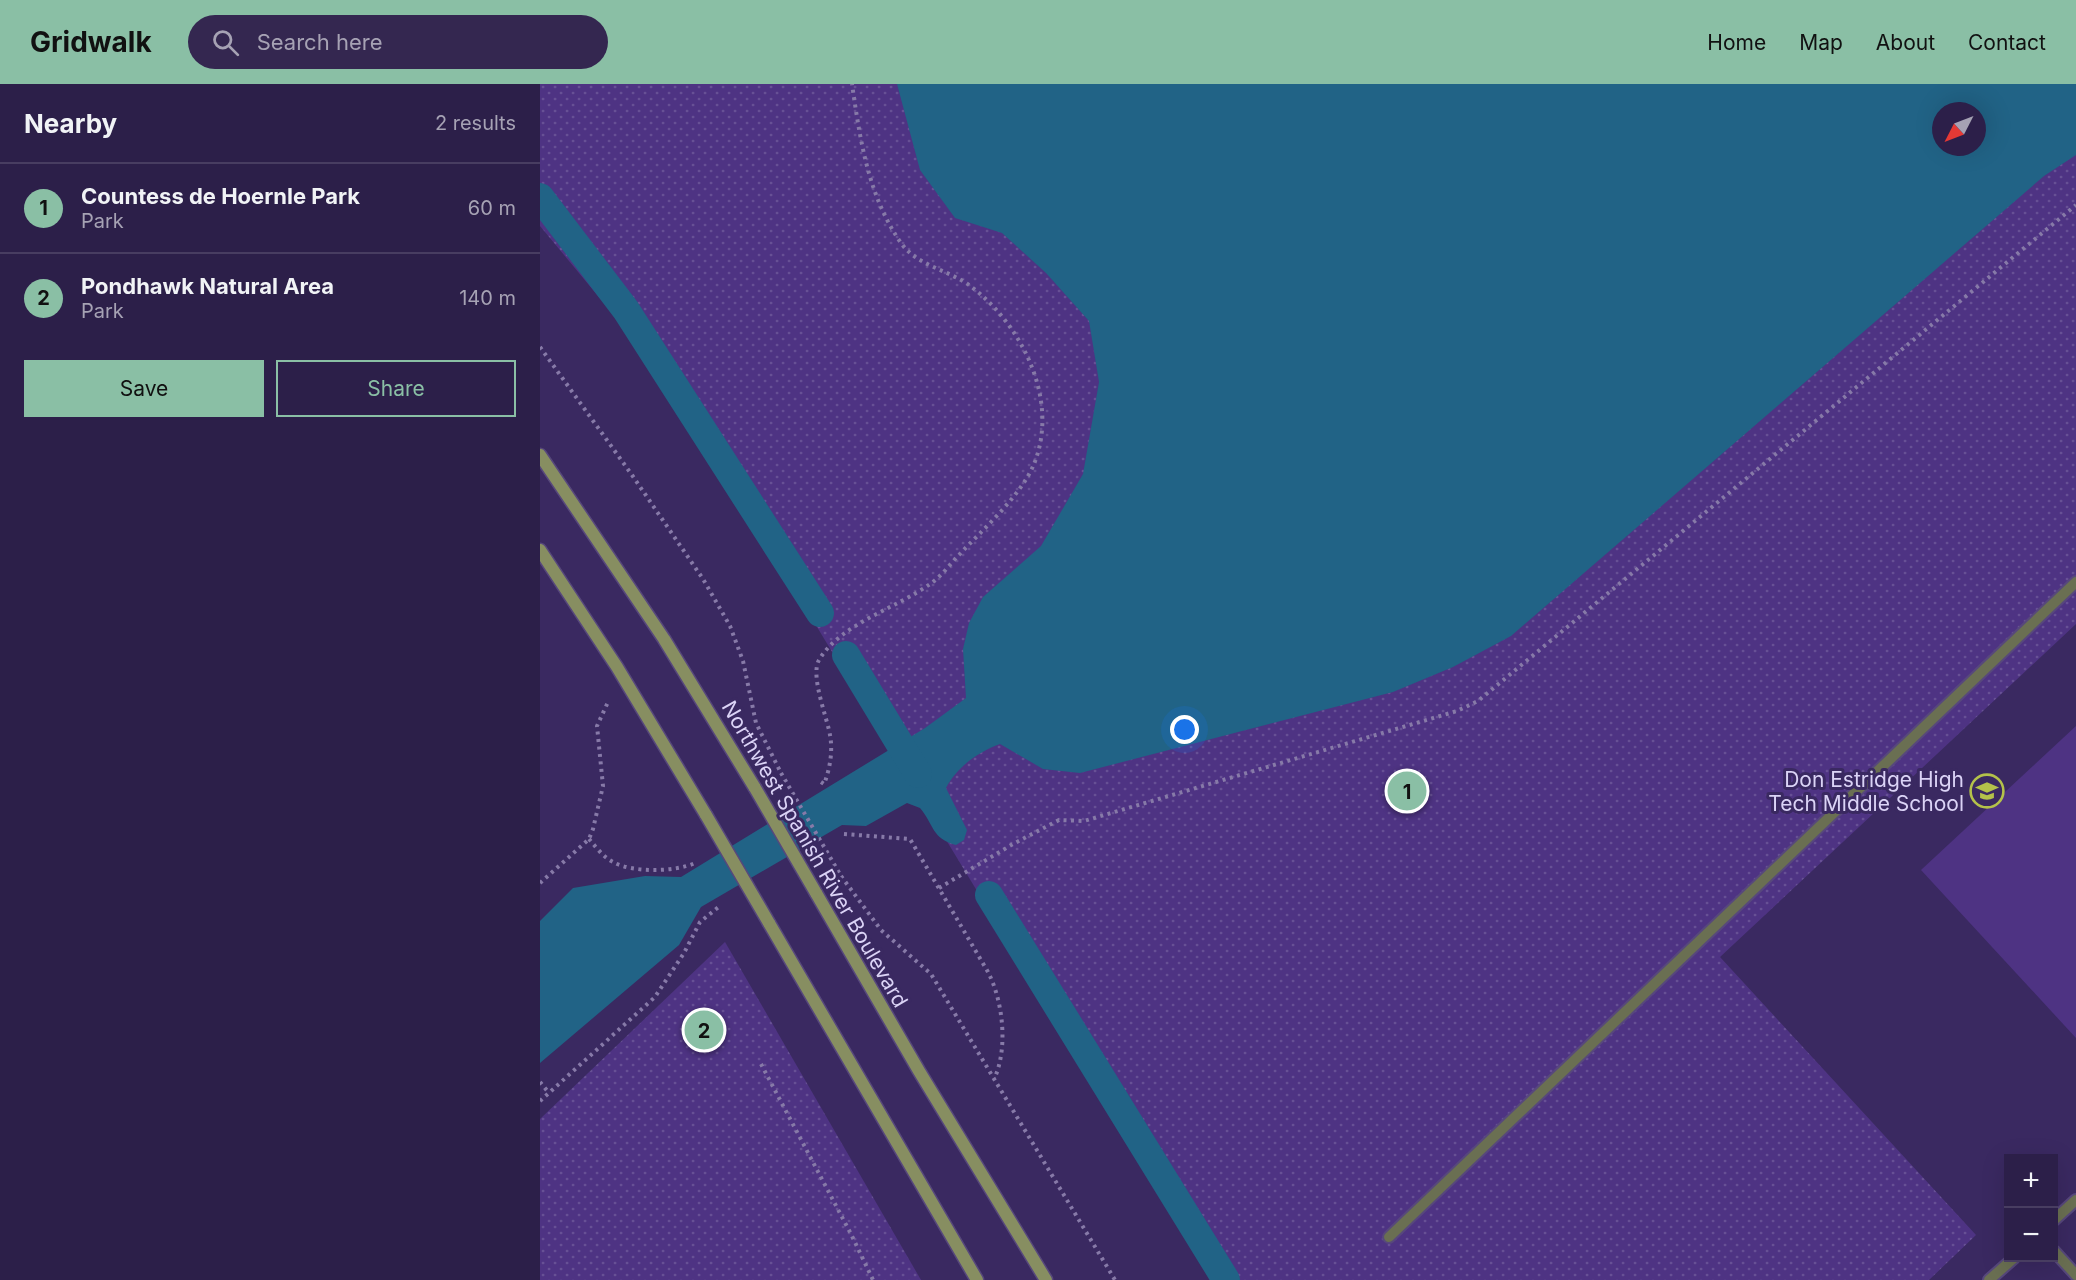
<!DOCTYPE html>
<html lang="en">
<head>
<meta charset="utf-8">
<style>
  :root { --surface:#2c1f49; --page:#342750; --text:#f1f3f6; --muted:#a6a2b4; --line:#483d61; --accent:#8abfa5 }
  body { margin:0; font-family:Inter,sans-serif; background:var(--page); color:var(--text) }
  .controls { position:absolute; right:18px; bottom:18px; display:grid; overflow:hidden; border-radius:0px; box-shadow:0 6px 24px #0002 }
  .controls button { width:54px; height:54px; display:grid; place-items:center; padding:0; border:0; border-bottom:2px solid var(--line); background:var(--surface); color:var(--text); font:30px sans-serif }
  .compass { position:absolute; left:1392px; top:18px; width:54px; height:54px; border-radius:50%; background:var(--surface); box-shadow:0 6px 24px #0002; rotate:228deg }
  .you { position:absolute; left:645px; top:646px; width:21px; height:21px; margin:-15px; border:4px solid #fff; border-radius:50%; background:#1a73e8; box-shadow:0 0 0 9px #1a73e833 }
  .badge { display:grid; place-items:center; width:39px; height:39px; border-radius:50%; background:var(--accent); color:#111; font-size:20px; font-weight:700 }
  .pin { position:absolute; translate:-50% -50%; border:3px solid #fff; box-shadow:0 2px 6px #0006 }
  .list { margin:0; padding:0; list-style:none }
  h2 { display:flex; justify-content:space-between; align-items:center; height:78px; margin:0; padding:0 24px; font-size:26px }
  h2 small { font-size:20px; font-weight:400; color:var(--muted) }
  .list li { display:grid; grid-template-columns:39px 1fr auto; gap:18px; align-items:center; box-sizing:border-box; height:90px; padding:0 24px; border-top:2px solid var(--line) }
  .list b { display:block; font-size:22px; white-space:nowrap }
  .list p { margin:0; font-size:20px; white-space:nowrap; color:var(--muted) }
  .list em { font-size:20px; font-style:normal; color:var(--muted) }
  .actions { display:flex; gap:12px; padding:18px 24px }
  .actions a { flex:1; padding:14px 0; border:2px solid var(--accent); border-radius:0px; text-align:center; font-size:21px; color:var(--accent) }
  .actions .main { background:var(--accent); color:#111 }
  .icon { flex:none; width:33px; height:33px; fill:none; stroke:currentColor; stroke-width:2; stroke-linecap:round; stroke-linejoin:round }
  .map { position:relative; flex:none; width:1536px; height:1196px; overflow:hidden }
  header { display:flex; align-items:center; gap:36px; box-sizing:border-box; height:84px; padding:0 30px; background:var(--accent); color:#111 }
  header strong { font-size:28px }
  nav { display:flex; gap:33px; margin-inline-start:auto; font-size:21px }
  .search { width:420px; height:54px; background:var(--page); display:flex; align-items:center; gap:15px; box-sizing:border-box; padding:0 21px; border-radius:33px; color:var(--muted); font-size:22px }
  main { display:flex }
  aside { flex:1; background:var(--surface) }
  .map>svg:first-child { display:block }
  .green { fill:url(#green-dots); fill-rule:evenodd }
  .pitch { fill:#4e3383 }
  .water { fill:#216386; fill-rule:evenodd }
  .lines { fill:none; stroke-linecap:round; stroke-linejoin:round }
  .canal { stroke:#216386; stroke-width:28 }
  .service-casing { stroke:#57487c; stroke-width:14 }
  .secondary-casing { stroke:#57487c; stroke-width:15 }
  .path { stroke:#877aa8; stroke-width:4; stroke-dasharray:3 4.5; stroke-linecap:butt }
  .service { stroke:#6a6f52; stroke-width:10 }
  .secondary { stroke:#878e61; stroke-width:12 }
  .secondary-bridge-casing { stroke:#57487c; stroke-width:15; stroke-linecap:butt }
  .path-bridge { stroke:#877aa8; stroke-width:4; stroke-dasharray:3 4.5; stroke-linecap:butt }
  .secondary-bridge { stroke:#878e61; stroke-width:12 }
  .labels { text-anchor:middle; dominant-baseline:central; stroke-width:6; stroke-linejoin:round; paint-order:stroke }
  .poi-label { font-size:21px; fill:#dbd3f6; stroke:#3a2961; text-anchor:end }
  .street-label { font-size:21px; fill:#dbd3f6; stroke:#3a2961 }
</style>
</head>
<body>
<header>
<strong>Gridwalk</strong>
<div class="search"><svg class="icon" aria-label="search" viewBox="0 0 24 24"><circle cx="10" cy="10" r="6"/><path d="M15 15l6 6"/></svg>Search here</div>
<nav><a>Home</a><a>Map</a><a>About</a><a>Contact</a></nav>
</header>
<main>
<aside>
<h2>Nearby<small>2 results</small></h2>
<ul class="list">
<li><span class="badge">1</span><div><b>Countess de Hoernle Park</b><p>Park</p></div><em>60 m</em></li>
<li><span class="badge">2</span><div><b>Pondhawk Natural Area</b><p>Park</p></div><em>140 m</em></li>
</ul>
<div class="actions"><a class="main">Save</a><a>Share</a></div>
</aside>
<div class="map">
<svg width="1536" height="1196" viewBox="0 0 1536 1196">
  <defs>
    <pattern id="green-dots" width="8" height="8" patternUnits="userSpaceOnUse" patternTransform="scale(1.5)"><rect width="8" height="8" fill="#4e3383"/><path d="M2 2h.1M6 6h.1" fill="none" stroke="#675095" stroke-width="1.8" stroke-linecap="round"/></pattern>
  </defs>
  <rect width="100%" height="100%" fill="#3a2961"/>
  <!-- green -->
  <g class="green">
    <path d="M0,0H1536V540L1180,873L1436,1151L1389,1196H673L126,294L0,142ZM1401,27H1437V63H1401Z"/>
    <path d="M185,858L381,1196H0V1035Z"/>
  </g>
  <!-- pitch -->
  <path class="pitch" d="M1536,642V954L1381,786Z"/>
  <!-- water -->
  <path class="water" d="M357,0H1536V71L1504,92L971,552L913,583L853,608L540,689L503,685L460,660C438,668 417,683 406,704L427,746L424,756L416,761C391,754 395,742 380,724L367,719L326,742L302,741L161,823L139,861L0,979V837L33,804L105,792L141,793L385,644L426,614L423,565L429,539L443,513L501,462L543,390L559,298L549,237L506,189L462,149L415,134L380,86ZM1401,27H1437V63H1401Z"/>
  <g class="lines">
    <!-- canal -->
    <g class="canal">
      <path d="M0,113L86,226L280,529"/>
      <path d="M306,571L378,690"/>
      <path d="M449,811L686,1196"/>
    </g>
    <defs>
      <g id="service">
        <path d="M1514,1136L1536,1116"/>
        <path d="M849,1153L1536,498"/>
        <path d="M1514,1167L1536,1191"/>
        <path d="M1449,1196L1474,1174"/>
      </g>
      <g id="secondary">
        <path d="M0,371L124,555L215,704"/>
        <path d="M0,466L77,583L166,731"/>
        <path d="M276,809L379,987L506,1196"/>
        <path d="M229,839L437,1196"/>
      </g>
    </defs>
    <!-- service casing -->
    <use href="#service" class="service-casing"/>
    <!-- secondary casing -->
    <use href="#secondary" class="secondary-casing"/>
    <!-- path -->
    <g class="path">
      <path d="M0,263L92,391L163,495L190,542L203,577L216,639L241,689"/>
      <path d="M281,698L284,700C290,685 293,667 290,651C287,633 270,592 279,576C300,540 357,524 390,500C401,493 410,480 419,471C442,446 481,412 494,380C520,316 482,240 429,201C408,186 376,181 361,159C328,112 320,55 312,0"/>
      <path d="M304,750L370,755L448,888C463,917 468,963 455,993"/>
      <path d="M49,755C56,763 63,773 73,778C92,789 136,788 155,779"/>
      <path d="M301,792L341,846L391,890L575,1196"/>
      <path d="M0,799L49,755L53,745L63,702L57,642L68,618"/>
      <path d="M399,804L473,760L519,736L544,737L917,627L938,617L1536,121"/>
      <path d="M221,980L311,1150L333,1196"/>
      <path d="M0,998L9,1009"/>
      <path d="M0,1017L115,913L144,869L160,838L181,821"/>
    </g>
    <!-- service -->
    <use href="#service" class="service"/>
    <!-- secondary -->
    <use href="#secondary" class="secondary"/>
    <defs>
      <g id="secondary-bridge">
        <path d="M215,704L276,809"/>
        <path d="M166,731L229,839"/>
      </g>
    </defs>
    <!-- secondary-bridge casing -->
    <use href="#secondary-bridge" class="secondary-bridge-casing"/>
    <!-- path-bridge -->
    <path class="path-bridge" d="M241,689L301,792"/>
    <!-- secondary-bridge -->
    <use href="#secondary-bridge" class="secondary-bridge"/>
  </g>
  <!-- icons -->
  <defs>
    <symbol id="school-ring" viewBox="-11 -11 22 22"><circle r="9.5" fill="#3a2961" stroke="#b4c24a" stroke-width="1.5"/><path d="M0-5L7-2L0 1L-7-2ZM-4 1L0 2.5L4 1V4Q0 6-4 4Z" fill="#b4c24a"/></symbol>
  </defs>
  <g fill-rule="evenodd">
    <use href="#school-ring" x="1428" y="688" width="38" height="38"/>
  </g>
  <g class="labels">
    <!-- poi labels -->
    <g class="poi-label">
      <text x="1424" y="695">Don Estridge High<tspan x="1424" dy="24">Tech Middle School</tspan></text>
    </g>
    <!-- street labels -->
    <g class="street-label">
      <text transform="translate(275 770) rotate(60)">Northwest Spanish River Boulevard</text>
    </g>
  </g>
</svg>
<div class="controls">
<button>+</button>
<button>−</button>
</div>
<svg class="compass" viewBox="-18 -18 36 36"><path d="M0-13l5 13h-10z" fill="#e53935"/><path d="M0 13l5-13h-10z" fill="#a6a2b4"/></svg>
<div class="you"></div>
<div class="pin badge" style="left:867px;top:707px">1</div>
<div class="pin badge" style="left:164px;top:946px">2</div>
</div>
</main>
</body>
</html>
